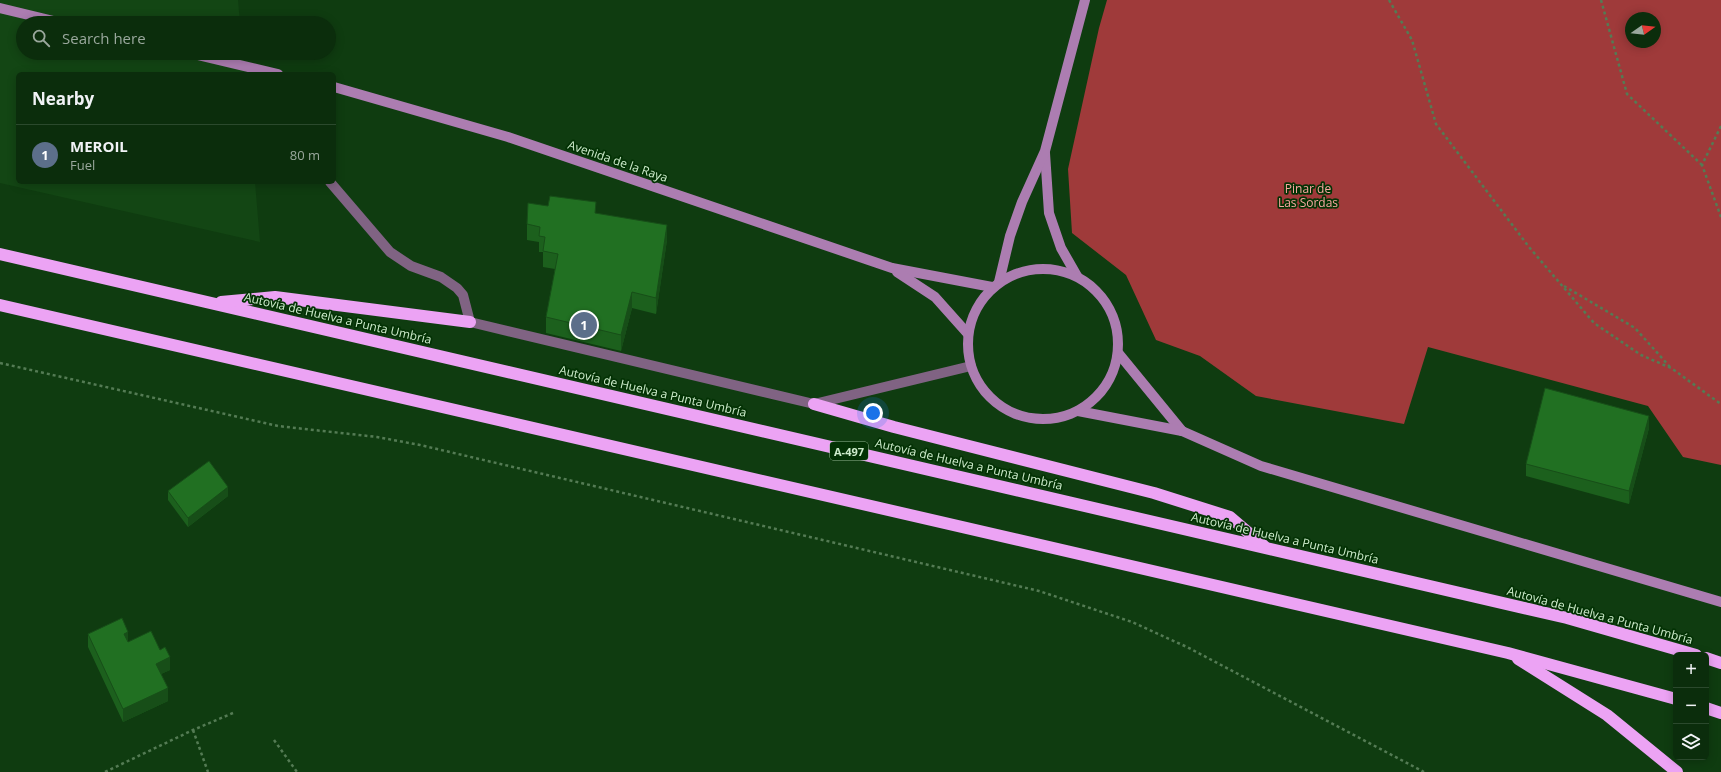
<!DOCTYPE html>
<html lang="en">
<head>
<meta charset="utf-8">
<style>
  :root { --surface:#0b2d0c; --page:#19391a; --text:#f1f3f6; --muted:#9aa89d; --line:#2b492d; --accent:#ed8cf9 }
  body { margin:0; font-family:"Open Sans",sans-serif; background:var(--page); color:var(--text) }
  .controls { position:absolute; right:12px; bottom:12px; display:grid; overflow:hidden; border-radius:6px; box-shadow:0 2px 10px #0003 }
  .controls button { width:36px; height:36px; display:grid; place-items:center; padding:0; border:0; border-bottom:1px solid var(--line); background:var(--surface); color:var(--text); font:20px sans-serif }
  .compass { position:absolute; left:1625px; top:12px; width:36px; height:36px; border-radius:50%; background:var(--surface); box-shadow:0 2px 10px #0003; rotate:76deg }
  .you { position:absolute; left:873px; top:413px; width:14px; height:14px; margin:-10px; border:3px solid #fff; border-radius:50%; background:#1a73e8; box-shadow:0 0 0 6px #1a73e833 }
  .badge { display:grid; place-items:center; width:26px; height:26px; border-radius:50%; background:var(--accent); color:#fff; font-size:13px; font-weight:700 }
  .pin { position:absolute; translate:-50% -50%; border:2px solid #fff; box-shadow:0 1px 4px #0006 }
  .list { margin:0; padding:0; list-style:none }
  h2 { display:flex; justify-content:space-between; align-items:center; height:52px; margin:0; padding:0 16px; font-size:17px }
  h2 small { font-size:13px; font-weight:400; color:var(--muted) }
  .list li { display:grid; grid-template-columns:26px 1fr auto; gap:12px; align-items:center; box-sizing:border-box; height:60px; padding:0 16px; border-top:1px solid var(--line) }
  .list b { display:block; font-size:15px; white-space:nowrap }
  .list p { margin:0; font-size:13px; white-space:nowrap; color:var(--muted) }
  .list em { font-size:13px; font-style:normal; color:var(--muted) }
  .icon { flex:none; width:22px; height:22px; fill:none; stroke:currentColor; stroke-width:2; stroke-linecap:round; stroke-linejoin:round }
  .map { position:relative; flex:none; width:1721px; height:772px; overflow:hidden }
  .search { position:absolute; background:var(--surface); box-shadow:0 2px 10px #0003; left:16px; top:16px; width:320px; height:44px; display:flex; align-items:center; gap:10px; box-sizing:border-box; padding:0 14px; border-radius:22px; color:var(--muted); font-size:15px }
  .panel { position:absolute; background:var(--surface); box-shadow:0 2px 10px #0003; left:16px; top:72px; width:320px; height:112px; border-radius:6px }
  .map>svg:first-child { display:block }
  .built { fill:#134614 }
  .forest { fill:#9f3a3a; fill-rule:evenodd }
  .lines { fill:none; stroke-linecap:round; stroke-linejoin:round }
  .path { stroke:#547b54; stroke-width:2.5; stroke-dasharray:3 3; stroke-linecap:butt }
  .lane { stroke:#806383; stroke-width:10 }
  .secondary { stroke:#ac7db1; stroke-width:10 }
  .highway { stroke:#eca3f4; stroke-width:12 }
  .wall { fill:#1c601d }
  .shaded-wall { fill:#174e18 }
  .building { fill:#217022; stroke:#174e18 }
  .labels { text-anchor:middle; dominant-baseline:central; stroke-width:3.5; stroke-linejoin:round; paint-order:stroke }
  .shield { fill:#033204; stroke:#91b490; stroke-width:1 }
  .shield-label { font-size:11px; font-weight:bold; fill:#ceeccc }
  .street-label { font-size:12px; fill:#ceeccc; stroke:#033204 }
  .park-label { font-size:12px; fill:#f9a6a1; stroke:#033204 }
</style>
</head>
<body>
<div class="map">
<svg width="1721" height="772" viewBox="0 0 1721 772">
  <rect width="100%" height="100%" fill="#0f3c10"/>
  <!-- built -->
  <path class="built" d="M0,0H238L240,23H23V53H243L245,74H18V182H255L260,242L0,183Z"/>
  <!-- forest -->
  <path class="forest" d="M1107,0H1721V465L1683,457L1648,406L1428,347L1404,424L1256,396L1200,356L1156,340L1126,275L1072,233L1068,169L1099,28ZM1631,18H1655V42H1631Z"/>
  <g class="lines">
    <!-- path -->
    <g class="path">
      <path d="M1389,0L1412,40L1436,124L1529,247L1594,323L1641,355L1671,368L1721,404"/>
      <path d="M1601,0L1627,94L1702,165"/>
      <path d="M1721,126L1702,165L1721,217"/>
      <path d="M1564,286L1635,328L1670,367"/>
      <path d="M0,363L278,426L377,437L420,445L1039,591L1132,622L1187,647L1424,772"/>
      <path d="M193,730L208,772"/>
      <path d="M274,740L297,772"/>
      <path d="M105,772L193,730L233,713"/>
    </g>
    <!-- lane -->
    <path class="lane" d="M330,182L390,252L411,266L441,277L457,288L463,295L470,322L814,404L971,366"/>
    <!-- secondary -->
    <g class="secondary">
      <path d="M0,8L62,23"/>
      <path d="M189,53L278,74"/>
      <path d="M334,87L508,137L892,268L992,287"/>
      <path d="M1045,153L1049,213L1061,248L1077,276"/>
      <circle cx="1043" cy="344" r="75"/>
      <path d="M897,272L935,297L968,334"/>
      <path d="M999,282L1010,236L1022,202L1045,151L1085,0"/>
      <path d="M1119,354L1182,431"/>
      <path d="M1078,411L1182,431L1261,466L1721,602"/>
    </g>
    <!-- highway -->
    <g class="highway">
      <path d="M0,254L1567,618L1696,655"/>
      <path d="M221,302L275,297L470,322"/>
      <path d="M0,305L1508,653L1676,699"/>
      <path d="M814,404L894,427L1154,493L1230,517L1264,546"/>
      <path d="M1706,658L1721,663"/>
      <path d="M1518,659L1607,715L1677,772"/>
      <path d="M1706,708L1721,713"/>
    </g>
  </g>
  <!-- wall -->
  <g class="wall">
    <path d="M596,214L667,240L656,314L632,308L621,351L546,333V317L555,269L543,267V252H539V242L527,240V224Z"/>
    <path d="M1649,428L1629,504L1526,476V464Z"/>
    <path d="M168,491L228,496L188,527L168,500Z"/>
    <path d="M88,634L128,642L170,670L161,674L168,701L123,722L88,647Z"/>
  </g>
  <!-- shaded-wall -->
  <g class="shaded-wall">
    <path d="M667,225V240L656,314V298Z"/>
    <path d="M632,292V308L621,351V335Z"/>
    <path d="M1649,416V428L1629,504V491Z"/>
    <path d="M228,487V496L188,527V518Z"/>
    <path d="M128,632V644L124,634Z"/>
    <path d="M170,657V670L156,676V664Z"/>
    <path d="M168,688V701L123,722V709Z"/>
  </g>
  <!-- building -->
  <g class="building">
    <path d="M550,196L596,202L595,213L667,225L656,298L632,292L621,335L546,317L558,254L543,251L545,237L539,236L540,227L527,224L528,203L548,206Z"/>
    <path d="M1545,388L1649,416L1629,491L1526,464Z"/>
    <path d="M209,461L228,487L188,518L168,491Z"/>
    <path d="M122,618L128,632L124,634L128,642L151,631L160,650L165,647L170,657L156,664L168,688L123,709L88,634Z"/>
  </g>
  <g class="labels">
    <!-- shield labels -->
    <rect class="shield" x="830" y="442" width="38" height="18" rx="3"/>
    <g class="shield-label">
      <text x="849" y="451">A-497</text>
    </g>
    <!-- street labels -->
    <g class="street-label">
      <text transform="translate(618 161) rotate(19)">Avenida de la Raya</text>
      <text transform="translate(338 318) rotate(13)">Autovía de Huelva a Punta Umbría</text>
      <text transform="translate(653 391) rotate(13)">Autovía de Huelva a Punta Umbría</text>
      <text transform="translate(969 464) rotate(13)">Autovía de Huelva a Punta Umbría</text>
      <text transform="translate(1285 538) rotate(13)">Autovía de Huelva a Punta Umbría</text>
      <text transform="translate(1600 615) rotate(15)">Autovía de Huelva a Punta Umbría</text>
    </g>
    <!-- park labels -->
    <g class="park-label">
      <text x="1308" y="188">Pinar de<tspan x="1308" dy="14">Las Sordas</tspan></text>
    </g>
  </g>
</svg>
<div class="controls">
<button>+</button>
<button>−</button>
<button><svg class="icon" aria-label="layers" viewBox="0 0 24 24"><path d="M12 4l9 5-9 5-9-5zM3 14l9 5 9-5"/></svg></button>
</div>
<svg class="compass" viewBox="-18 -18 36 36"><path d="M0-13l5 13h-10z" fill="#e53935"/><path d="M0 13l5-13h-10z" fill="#9aa89d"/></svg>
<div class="you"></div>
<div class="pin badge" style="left:584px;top:325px;background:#5c6f8a">1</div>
<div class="search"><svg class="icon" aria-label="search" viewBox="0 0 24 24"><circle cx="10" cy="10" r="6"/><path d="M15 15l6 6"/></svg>Search here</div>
<section class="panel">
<h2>Nearby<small></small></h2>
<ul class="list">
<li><span class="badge" style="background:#5c6f8a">1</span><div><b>MEROIL</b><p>Fuel</p></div><em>80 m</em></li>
</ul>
</section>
</div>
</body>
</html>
